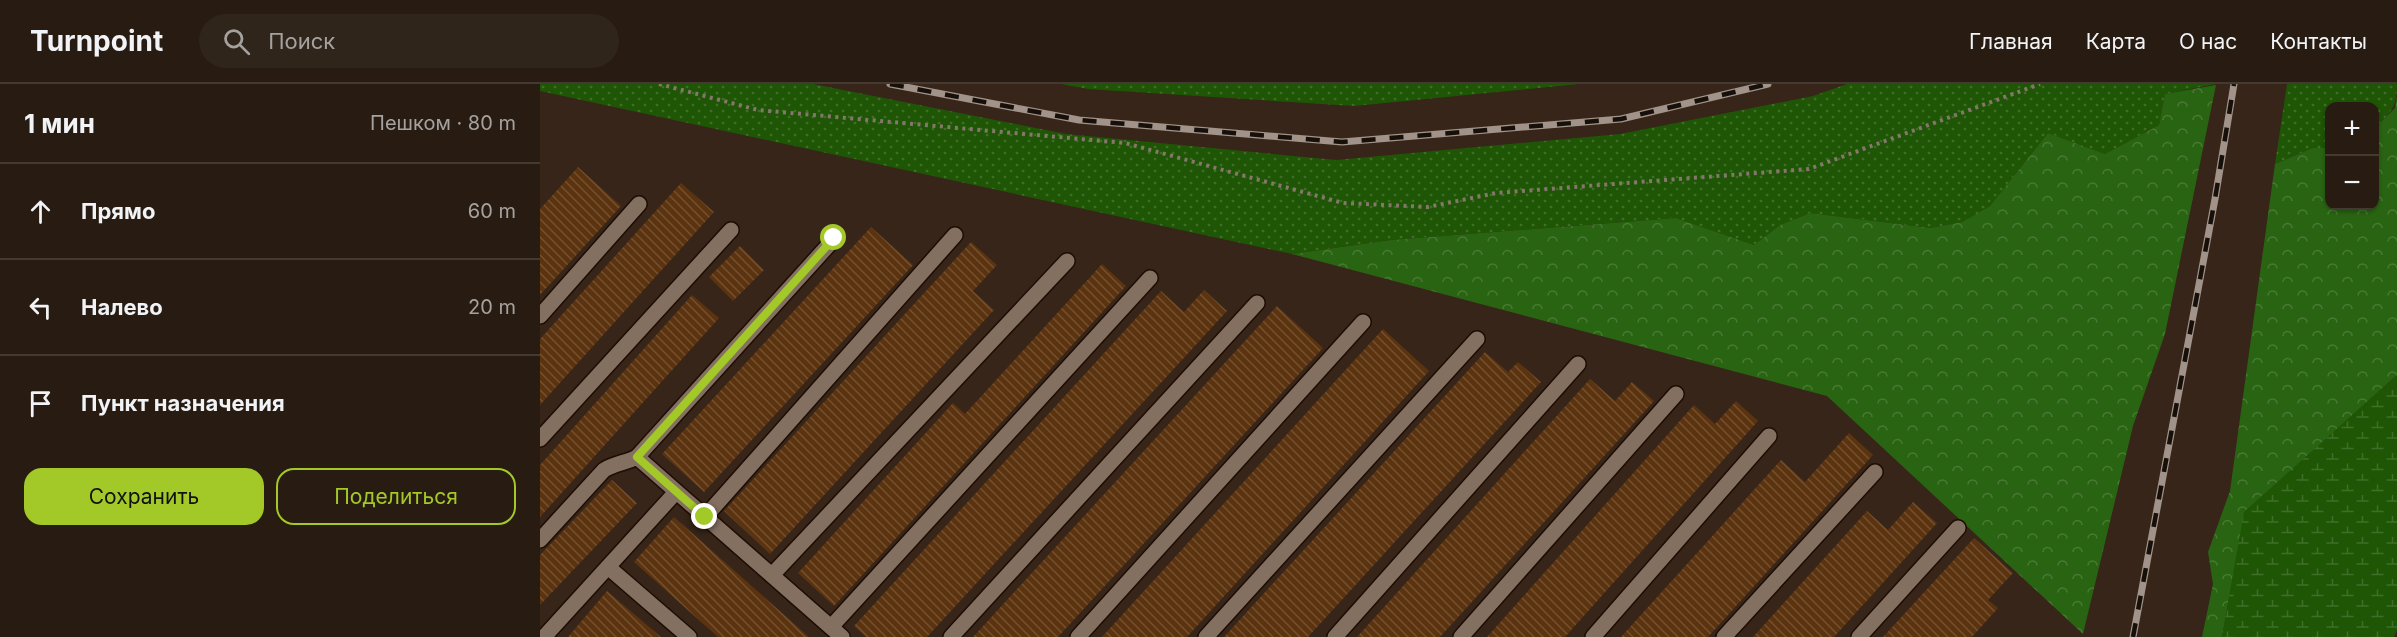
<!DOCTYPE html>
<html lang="ru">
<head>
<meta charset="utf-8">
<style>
  :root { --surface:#281c12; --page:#30251b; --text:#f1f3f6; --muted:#a5a19f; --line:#443a32; --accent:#a2c928 }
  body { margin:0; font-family:Inter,sans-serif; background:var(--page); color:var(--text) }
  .controls { position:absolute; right:18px; top:18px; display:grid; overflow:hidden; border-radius:12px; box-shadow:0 2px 4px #0004 }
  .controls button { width:54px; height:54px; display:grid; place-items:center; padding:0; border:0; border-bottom:2px solid var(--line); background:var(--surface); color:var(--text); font:30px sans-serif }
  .stop { position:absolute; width:18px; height:18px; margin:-14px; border:4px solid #a2c928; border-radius:50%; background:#fff }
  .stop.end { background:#a2c928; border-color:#fff; box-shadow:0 2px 6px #0008 }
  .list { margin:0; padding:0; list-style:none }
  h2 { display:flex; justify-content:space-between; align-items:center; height:78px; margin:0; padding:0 24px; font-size:26px }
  h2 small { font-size:20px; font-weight:400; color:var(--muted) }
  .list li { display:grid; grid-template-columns:39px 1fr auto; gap:18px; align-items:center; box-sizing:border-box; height:96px; padding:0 24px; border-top:2px solid var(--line) }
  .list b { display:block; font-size:22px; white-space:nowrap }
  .list em { font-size:20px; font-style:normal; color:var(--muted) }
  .actions { display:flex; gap:12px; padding:18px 24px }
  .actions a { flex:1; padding:14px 0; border:2px solid var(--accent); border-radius:18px; text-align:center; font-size:21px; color:var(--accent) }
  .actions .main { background:var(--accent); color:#111 }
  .icon { flex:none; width:33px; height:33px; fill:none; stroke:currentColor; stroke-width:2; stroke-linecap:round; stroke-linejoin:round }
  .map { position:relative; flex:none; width:1857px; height:553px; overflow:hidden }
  header { display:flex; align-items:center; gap:36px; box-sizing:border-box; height:84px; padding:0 30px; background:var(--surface); border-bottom:2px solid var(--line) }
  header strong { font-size:28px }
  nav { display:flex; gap:33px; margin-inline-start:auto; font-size:21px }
  .search { width:420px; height:54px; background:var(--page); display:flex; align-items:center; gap:15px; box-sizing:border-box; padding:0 21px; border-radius:33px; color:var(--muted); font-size:22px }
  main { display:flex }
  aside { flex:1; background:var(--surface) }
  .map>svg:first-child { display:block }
  .grass { fill:url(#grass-dots) }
  .forest { fill:url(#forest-crowns) }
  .wetland { fill:url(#wetland-marsh) }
  .building { fill:url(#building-back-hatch) }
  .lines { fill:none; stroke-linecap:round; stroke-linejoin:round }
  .lane-casing { stroke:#1d0d03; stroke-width:18 }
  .path { stroke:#86776c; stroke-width:4; stroke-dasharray:3 4.5; stroke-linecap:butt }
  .lane { stroke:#847061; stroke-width:15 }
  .rail-casing { stroke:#a19389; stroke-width:7 }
  .rail { stroke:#17100a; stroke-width:4.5; stroke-dasharray:14; stroke-linecap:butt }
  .route { stroke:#a2c928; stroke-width:8 }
</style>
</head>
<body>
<header>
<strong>Turnpoint</strong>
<div class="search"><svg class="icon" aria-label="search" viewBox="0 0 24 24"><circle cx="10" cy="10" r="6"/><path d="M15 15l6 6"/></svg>Поиск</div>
<nav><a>Главная</a><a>Карта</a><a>О нас</a><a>Контакты</a></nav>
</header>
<main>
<aside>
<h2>1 мин<small>Пешком · 80 m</small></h2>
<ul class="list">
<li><svg class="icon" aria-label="ahead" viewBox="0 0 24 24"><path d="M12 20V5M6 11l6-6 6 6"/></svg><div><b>Прямо</b></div><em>60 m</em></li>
<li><svg class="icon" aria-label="left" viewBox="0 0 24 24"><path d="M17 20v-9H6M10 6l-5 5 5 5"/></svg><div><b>Налево</b></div><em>20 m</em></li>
<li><svg class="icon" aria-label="arrive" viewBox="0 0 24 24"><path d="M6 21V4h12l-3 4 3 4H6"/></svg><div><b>Пункт назначения</b></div></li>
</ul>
<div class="actions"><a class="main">Сохранить</a><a>Поделиться</a></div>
</aside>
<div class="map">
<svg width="1857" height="553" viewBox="0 0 1857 553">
  <defs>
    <pattern id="grass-dots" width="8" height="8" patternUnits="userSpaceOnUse" patternTransform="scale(1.5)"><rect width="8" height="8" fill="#1e5605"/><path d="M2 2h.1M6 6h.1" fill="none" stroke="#3f6e29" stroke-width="1.8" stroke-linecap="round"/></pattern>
    <pattern id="forest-crowns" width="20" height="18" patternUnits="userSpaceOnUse" patternTransform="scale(1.5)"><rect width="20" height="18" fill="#296413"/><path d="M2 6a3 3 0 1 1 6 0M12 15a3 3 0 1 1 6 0" fill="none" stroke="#487a34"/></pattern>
    <pattern id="wetland-marsh" width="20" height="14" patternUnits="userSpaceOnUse" patternTransform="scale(1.5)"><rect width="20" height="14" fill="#1e5605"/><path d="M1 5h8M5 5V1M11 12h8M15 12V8" fill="none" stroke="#3f6e29"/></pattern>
    <pattern id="building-back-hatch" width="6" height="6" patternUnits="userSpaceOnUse" patternTransform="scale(1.5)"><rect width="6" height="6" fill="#5c330f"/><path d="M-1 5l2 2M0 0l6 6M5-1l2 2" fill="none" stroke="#735031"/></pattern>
  </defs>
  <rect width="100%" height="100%" fill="#362518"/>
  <!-- grass -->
  <g class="grass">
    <path d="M0,0H273L526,50L796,76L1080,50L1273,12L1307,0H1676L1625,10L1619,41L1565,70L1508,49L1450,122L1422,138L1391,144L1270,129L1240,141L1214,161L1136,134L851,156L752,170L0,7Z"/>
    <path d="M521,0H1039L814,22L548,5Z"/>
    <path d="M1747,0H1857C1857,24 1851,28 1835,44L1834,22H1790L1789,64H1773L1735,80Z"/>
  </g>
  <!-- forest -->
  <g class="forest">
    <path d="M1676,1L1625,250L1593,342L1543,550L1287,312L752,170L851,156L1136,134L1214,161L1240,141L1270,129L1391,144L1422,138L1450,122L1508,49L1565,70L1619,41L1625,10Z"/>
    <path d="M1857,12V291L1705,428L1682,553H1662L1673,500L1668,468L1690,407L1735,80L1773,64H1789L1790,122H1834L1835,44L1855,24Z"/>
  </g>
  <!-- wetland -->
  <path class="wetland" d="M1857,291V546L1854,553H1682L1704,428Z"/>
  <!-- building -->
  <g class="building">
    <path d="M38,83L81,122L0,211V125Z"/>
    <path d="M141,99L174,128L0,321V255Z"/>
    <path d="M331,143L373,181L164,408L122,370Z"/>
    <path d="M431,158L457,181L433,207L454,226L230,470L184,427Z"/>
    <path d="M200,162L224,186L193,217L169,193Z"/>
    <path d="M562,180L586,202L294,522L258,489L413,319L425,330Z"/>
    <path d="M664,206L687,227L387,553H326L314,542L621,207L644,228Z"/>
    <path d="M152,211L179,234L0,433V381Z"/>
    <path d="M737,222L783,264L518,553H433Z"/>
    <path d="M843,245L889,287L647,553H562Z"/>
    <path d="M945,268L968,288L978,278L1001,298L768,553H684Z"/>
    <path d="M1050,295L1075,317L1092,298L1114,317L900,553H817Z"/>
    <path d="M1196,317L1218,337L1025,553H947L1154,321L1175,340Z"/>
    <path d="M1309,349L1333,371L1168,553H1081L1241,376L1265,398Z"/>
    <path d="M72,396L97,419L0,521V471Z"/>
    <path d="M1373,418L1397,439L1294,553H1213L1327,427L1348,446Z"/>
    <path d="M134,433L269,553H178L94,478Z"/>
    <path d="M1434,454L1473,489L1448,516L1458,524L1432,553H1343Z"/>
    <path d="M67,507L121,553H28Z"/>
  </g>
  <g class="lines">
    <defs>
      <g id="lane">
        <path d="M0,232L99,120"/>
        <path d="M0,355L191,146"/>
        <path d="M97,373L302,553"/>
        <path d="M165,433L415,151"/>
        <path d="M0,456L64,386C75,379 86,379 97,373L294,155"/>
        <path d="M68,483L149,553"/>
        <path d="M232,491L527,177"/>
        <path d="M291,543L610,194"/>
        <path d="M4,553L136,408"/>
        <path d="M411,553L717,219"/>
        <path d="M538,553L823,238"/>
        <path d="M666,553L937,255"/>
        <path d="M795,553L1038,280"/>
        <path d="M921,553L1136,310"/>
        <path d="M1053,553L1229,352"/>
        <path d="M1184,553L1335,388"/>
        <path d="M1319,553L1418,444"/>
      </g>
    </defs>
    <!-- lane casing -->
    <use href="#lane" class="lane-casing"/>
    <!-- path -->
    <path class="path" d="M119,0L218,26L585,59L803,119L888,123L956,109L1269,85L1500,0"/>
    <!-- lane -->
    <use href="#lane" class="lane"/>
    <defs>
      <g id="rail">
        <path d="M350,0L539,36L802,58L1081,35L1228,0"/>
        <path d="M1593,553L1675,115L1694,0"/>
      </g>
    </defs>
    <!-- rail casing -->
    <use href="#rail" class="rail-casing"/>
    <!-- rail -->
    <use href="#rail" class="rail"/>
  </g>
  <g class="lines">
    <!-- route -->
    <path class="route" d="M165,433L97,373L294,154"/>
  </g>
</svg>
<div class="controls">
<button>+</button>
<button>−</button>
</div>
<div class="stop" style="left:294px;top:154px"></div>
<div class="stop end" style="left:165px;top:433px"></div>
</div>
</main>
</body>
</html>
